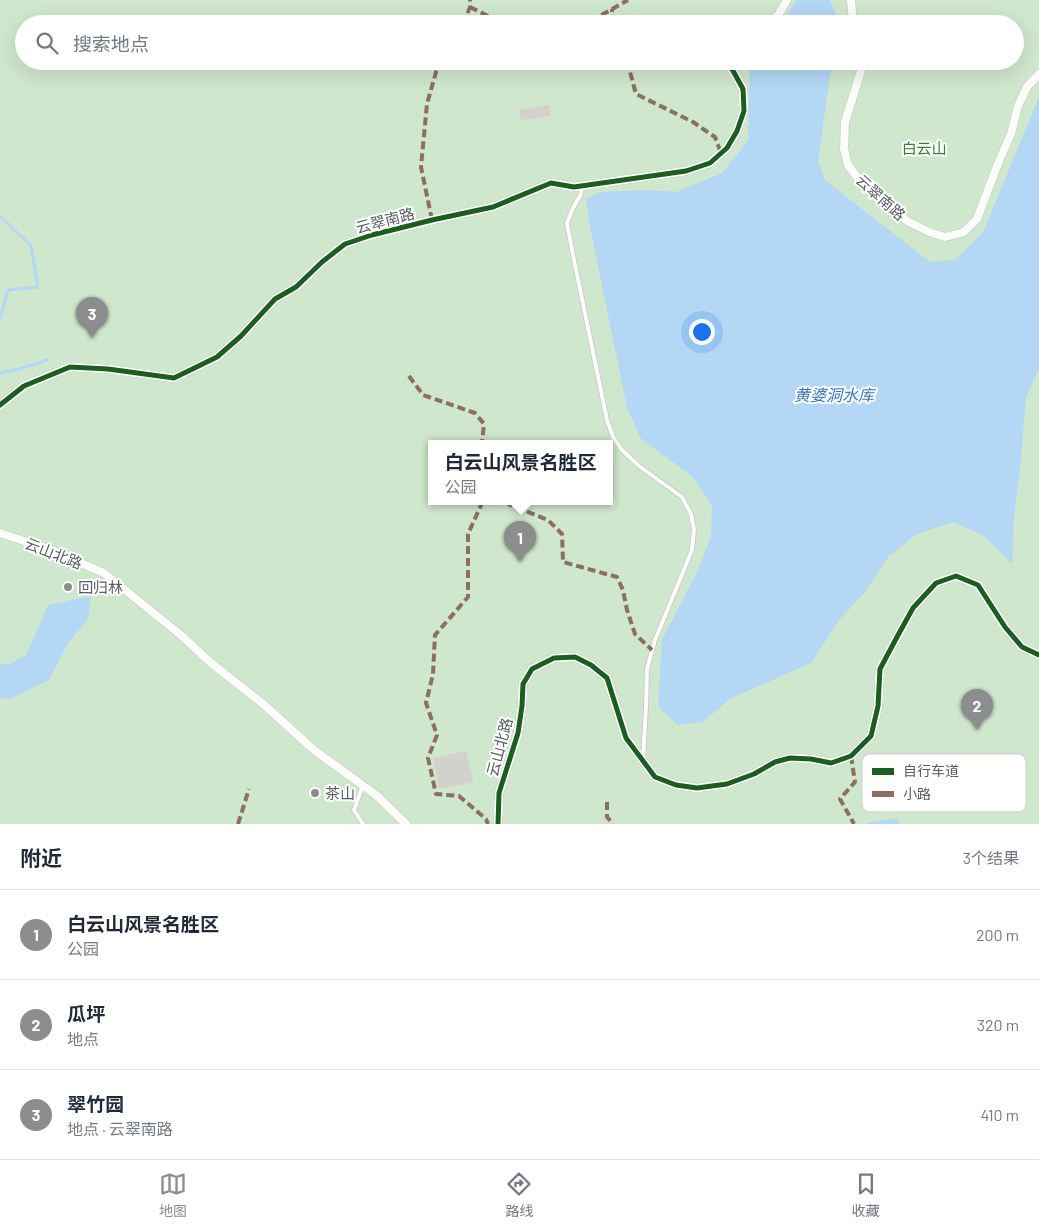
<!DOCTYPE html>
<html lang="zh">
<head>
<meta charset="utf-8">
<style>
  :root { --surface:#fff; --page:#f2f2f3; --text:#1f2937; --muted:#747a83; --line:#e0e1e3; --accent:#8b8d8e }
  body { margin:0; font-family:Barlow,"Noto Sans SC",sans-serif; background:var(--page); color:var(--text) }
  .you { position:absolute; left:701px; top:331px; width:18px; height:18px; margin:-12px; border:4px solid #fff; border-radius:50%; background:#1a73e8; box-shadow:0 0 0 8px #1a73e833 }
  .badge { display:grid; place-items:center; width:32px; height:32px; border-radius:50%; background:var(--accent); color:#fff; font-size:16px; font-weight:700 }
  .pin { position:absolute; translate:-50% -41px; filter:drop-shadow(0 1px 2px #0008) }
  .pin::after { content:''; position:absolute; top:26px; width:18px; height:15px; background:inherit; clip-path:polygon(0 0,100% 0,50% 100%) }
  .popup { position:absolute; left:428px; top:440px; width:185px; height:65px; box-sizing:border-box; display:grid; place-content:center; border-radius:0px; background:var(--surface); filter:drop-shadow(0 1px 4px #0005); font-size:16px; white-space:nowrap; color:var(--muted) }
  .popup b { font-size:19px; color:var(--text) }
  .popup::after { content:''; position:absolute; left:50%; top:100%; margin-left:-10px; border:10px solid transparent; border-top-color:var(--surface) }
  .list { margin:0; padding:0; list-style:none }
  h2 { display:flex; justify-content:space-between; align-items:center; height:65px; margin:0; padding:0 20px; font-size:21px }
  h2 small { font-size:16px; font-weight:400; color:var(--muted) }
  .list li { display:grid; grid-template-columns:32px 1fr auto; gap:15px; align-items:center; box-sizing:border-box; height:90px; padding:0 20px; border-top:1px solid var(--line) }
  .list b { display:block; font-size:19px; white-space:nowrap }
  .list p { margin:0; font-size:16px; white-space:nowrap; color:var(--muted) }
  .list em { font-size:16px; font-style:normal; color:var(--muted) }
  .icon { flex:none; width:28px; height:28px; fill:none; stroke:currentColor; stroke-width:2; stroke-linecap:round; stroke-linejoin:round }
  .map { position:relative; flex:none; width:1039px; height:824px; overflow:hidden }
  .search { position:absolute; background:var(--surface); box-shadow:0 5px 20px #0002; left:15px; right:15px; top:15px; height:55px; display:flex; align-items:center; gap:12px; box-sizing:border-box; padding:0 18px; border-radius:28px; color:var(--muted); font-size:19px }
  .sheet { height:335px; background:var(--surface) }
  nav { display:flex; justify-content:space-around; align-items:center; box-sizing:border-box; height:70px; border-top:1px solid var(--line); background:var(--surface); font-size:14px; color:var(--muted) }
  nav a { display:grid; justify-items:center; gap:2px }
  nav .on { color:var(--accent) }
  .map>svg:first-child { display:block }
  .green { fill:#cfe7cd; fill-rule:evenodd }
  .water { fill:#b4d7f6 }
  .lines { fill:none; stroke-linecap:round; stroke-linejoin:round }
  .stream { stroke:#b4d7f6; stroke-width:3 }
  .building { fill:#d2d1cd; stroke:#d9d7d1 }
  .lane-casing { stroke:#c6c6c4; stroke-width:5.5 }
  .street-casing { stroke:#c6c6c4; stroke-width:9 }
  .lane { stroke:#fcfcfb; stroke-width:4 }
  .street { stroke:#fcfcfb; stroke-width:8 }
  .quiet { stroke:#8d6e63; stroke-width:4; stroke-dasharray:8 4; stroke-linecap:butt }
  .cycleway-casing { stroke:#fff; stroke-width:8 }
  .cycleway { stroke:#1b5e20; stroke-width:5 }
  .poi-dot { fill:#8b8d8e; stroke:#fff; stroke-width:2 }
  .labels { text-anchor:middle; dominant-baseline:central; stroke-width:4; stroke-linejoin:round; paint-order:stroke }
  .park-label { font-size:15px; fill:#2e8336; stroke:#fff }
  .street-label { font-size:15px; fill:#585c61; stroke:#fff }
  .poi-label { font-size:15px; fill:#585c61; stroke:#fff; text-anchor:start }
  .water-label { font-size:16px; font-style:italic; fill:#3775bf; stroke:#fff }
  .key { fill:#fff; stroke:#cdced0; stroke-width:1 }
  .key-label { font-size:14px; fill:#585c61 }
</style>
</head>
<body>
<div class="map">
<svg width="1039" height="824" viewBox="0 0 1039 824">
  <rect width="100%" height="100%" fill="#eae8e2"/>
  <!-- green -->
  <path class="green" d="M0,0H1039V824H0ZM24,24H1015V61H24ZM431,443H609V501H431Z"/>
  <!-- water -->
  <g class="water">
    <path d="M796,0H830L839,21L838,24H781Z"/>
    <path d="M750,61H832L818,162L825,180L930,262L955,260L983,232L1039,97V368L1026,397L1020,470L1014,518L1012,564L984,536L954,522L917,534L889,556L865,592L839,620L811,663L732,698L702,722L678,725L658,707L662,639L697,573L711,536L712,505L692,476L641,439L627,408L589,221L586,199L600,192L646,190L676,192L722,173L748,141Z"/>
    <path d="M91,596L88,619L67,645L49,680L10,699L0,698V664H10L26,655L48,605Z"/>
    <path d="M897,818L899,824H867V823Z"/>
  </g>
  <g class="lines">
    <!-- stream -->
    <g class="stream">
      <path d="M0,216L31,246L38,287L8,290L0,319"/>
      <path d="M0,373L20,369L47,360"/>
    </g>
  </g>
  <!-- building -->
  <g class="building">
    <path d="M549,105L551,116L521,120L519,110Z"/>
    <path d="M466,751L473,782L439,789L433,758Z"/>
  </g>
  <g class="lines">
    <defs>
      <g id="lane">
        <path d="M583,185L580,196L573,208L567,223L573,255L607,420L613,437L622,450L639,466L682,497L691,514L694,529L692,550L655,640L647,669L646,707L643,759"/>
        <path d="M363,824L354,810L363,785"/>
      </g>
      <g id="street">
        <path d="M851,0L853,24"/>
        <path d="M761,24L777,17L787,0"/>
        <path d="M861,61V71L845,122L844,149L848,165L863,185L886,203L907,221L929,232L945,237L964,232L977,219L999,161L1011,134L1018,106L1027,87L1039,74"/>
        <path d="M0,405L24,386L70,367L108,369L174,378L217,357L241,336L275,299L296,287L322,262L345,244L372,235L432,220L493,207L551,183L574,187L686,171L710,163L727,148L737,131L744,111L743,89L732,69L730,61"/>
        <path d="M0,533L51,550L104,573L182,636L211,663L262,703L314,750L376,795L406,824"/>
        <path d="M498,824L499,793L518,733L522,706L523,684L532,669L554,658L575,657L591,665L607,678L626,738L655,777L676,785L697,788L727,784L754,774L775,762L790,758L811,759L831,763L851,756L871,736L878,706L880,669L897,637L913,608L936,583L956,576L978,585L1005,627L1022,647L1039,655"/>
      </g>
    </defs>
    <!-- lane casing -->
    <use href="#lane" class="lane-casing"/>
    <!-- street casing -->
    <use href="#street" class="street-casing"/>
    <!-- lane -->
    <use href="#lane" class="lane"/>
    <!-- street -->
    <use href="#street" class="street"/>
    <!-- quiet -->
    <g class="quiet">
      <path d="M470,7L504,24"/>
      <path d="M463,24L470,7V0"/>
      <path d="M545,24L554,17L572,21L598,17L628,0"/>
      <path d="M612,24V9"/>
      <path d="M627,61L636,94L693,122L715,137L721,153"/>
      <path d="M432,220L421,167L427,104L436,72L442,61"/>
      <path d="M409,376L423,395L475,413L484,424L482,443"/>
      <path d="M482,501V503L468,534V597L435,635L433,674L426,703L437,735L428,758L436,794L459,796L486,819L488,824"/>
      <path d="M506,501L510,505L548,520L562,534L563,562L617,577L623,590L627,610L635,634L652,650"/>
      <path d="M851,756L855,782L840,799L854,824"/>
      <path d="M607,802V817L613,824"/>
      <path d="M238,824L249,789"/>
    </g>
    <defs>
      <g id="cycleway">
        <path d="M0,405L24,386L70,367L108,369L174,378L217,357L241,336L275,299L296,287L322,262L345,244L372,235L432,220L493,207L551,183L574,187L686,171L710,163L727,148L737,131L744,111L743,89L732,69L730,61"/>
        <path d="M498,824L499,793L518,733L522,706L523,684L532,669L554,658L575,657L591,665L607,678L626,738L655,777L676,785L697,788L727,784L754,774L775,762L790,758L811,759L831,763L851,756L871,736L878,706L880,669L897,637L913,608L936,583L956,576L978,585L1005,627L1022,647L1039,655"/>
      </g>
    </defs>
    <!-- cycleway casing -->
    <use href="#cycleway" class="cycleway-casing"/>
    <!-- cycleway -->
    <use href="#cycleway" class="cycleway"/>
  </g>
  <!-- markers -->
  <g class="poi-dot">
    <circle cx="68" cy="587" r="5"/>
    <circle cx="315" cy="793" r="5"/>
  </g>
  <g class="labels">
    <!-- park labels -->
    <g class="park-label">
      <text x="924" y="148">白云山</text>
    </g>
    <!-- street labels -->
    <g class="street-label">
      <text transform="translate(881 197) rotate(42)">云翠南路</text>
      <text transform="translate(385 220) rotate(-15)">云翠南路</text>
      <text transform="translate(54 553) rotate(21)">云山北路</text>
      <text transform="translate(499 747) rotate(-75)">云山北路</text>
    </g>
    <!-- poi labels -->
    <g class="poi-label">
      <text x="78" y="587">回归林</text>
      <text x="325" y="793">茶山</text>
    </g>
    <!-- water labels -->
    <g class="water-label">
      <text x="834" y="394">黄婆洞水库</text>
    </g>
  </g>
  <!-- legend -->
  <rect x="862" y="754" width="164" height="58" rx="8" class="key"/>
  <rect x="872" y="768" width="22" height="7" fill="#1b5e20"/>
  <rect x="872" y="791" width="22" height="6" fill="#8d6e63"/>
  <g class="key-label">
    <text x="903" y="776">自行车道</text>
    <text x="903" y="799">小路</text>
  </g>
</svg>
<div class="you"></div>
<div class="pin badge" style="left:520px;top:562px">1</div>
<div class="popup"><b>白云山风景名胜区</b>公园</div>
<div class="pin badge" style="left:977px;top:730px">2</div>
<div class="pin badge" style="left:92px;top:338px">3</div>
<div class="search"><svg class="icon" aria-label="search" viewBox="0 0 24 24"><circle cx="10" cy="10" r="6"/><path d="M15 15l6 6"/></svg>搜索地点</div>
</div>
<section class="sheet">
<h2>附近<small>3个结果</small></h2>
<ul class="list">
<li><span class="badge">1</span><div><b>白云山风景名胜区</b><p>公园</p></div><em>200 m</em></li>
<li><span class="badge">2</span><div><b>瓜坪</b><p>地点</p></div><em>320 m</em></li>
<li><span class="badge">3</span><div><b>翠竹园</b><p>地点 · 云翠南路</p></div><em>410 m</em></li>
</ul>
</section>
<nav>
<a class="on"><svg class="icon" aria-label="map" viewBox="0 0 24 24"><path d="M3 6l6-2 6 2 6-2v14l-6 2-6-2-6 2zM9 4v14M15 6v14"/></svg>地图</a>
<a><svg class="icon" aria-label="directions" viewBox="0 0 24 24"><path d="M12 3l9 9-9 9-9-9zM9 14v-3h6M13 9l2 2-2 2"/></svg>路线</a>
<a><svg class="icon" aria-label="saved" viewBox="0 0 24 24"><path d="M7 4h10v16l-5-4-5 4z"/></svg>收藏</a>
</nav>
</body>
</html>
